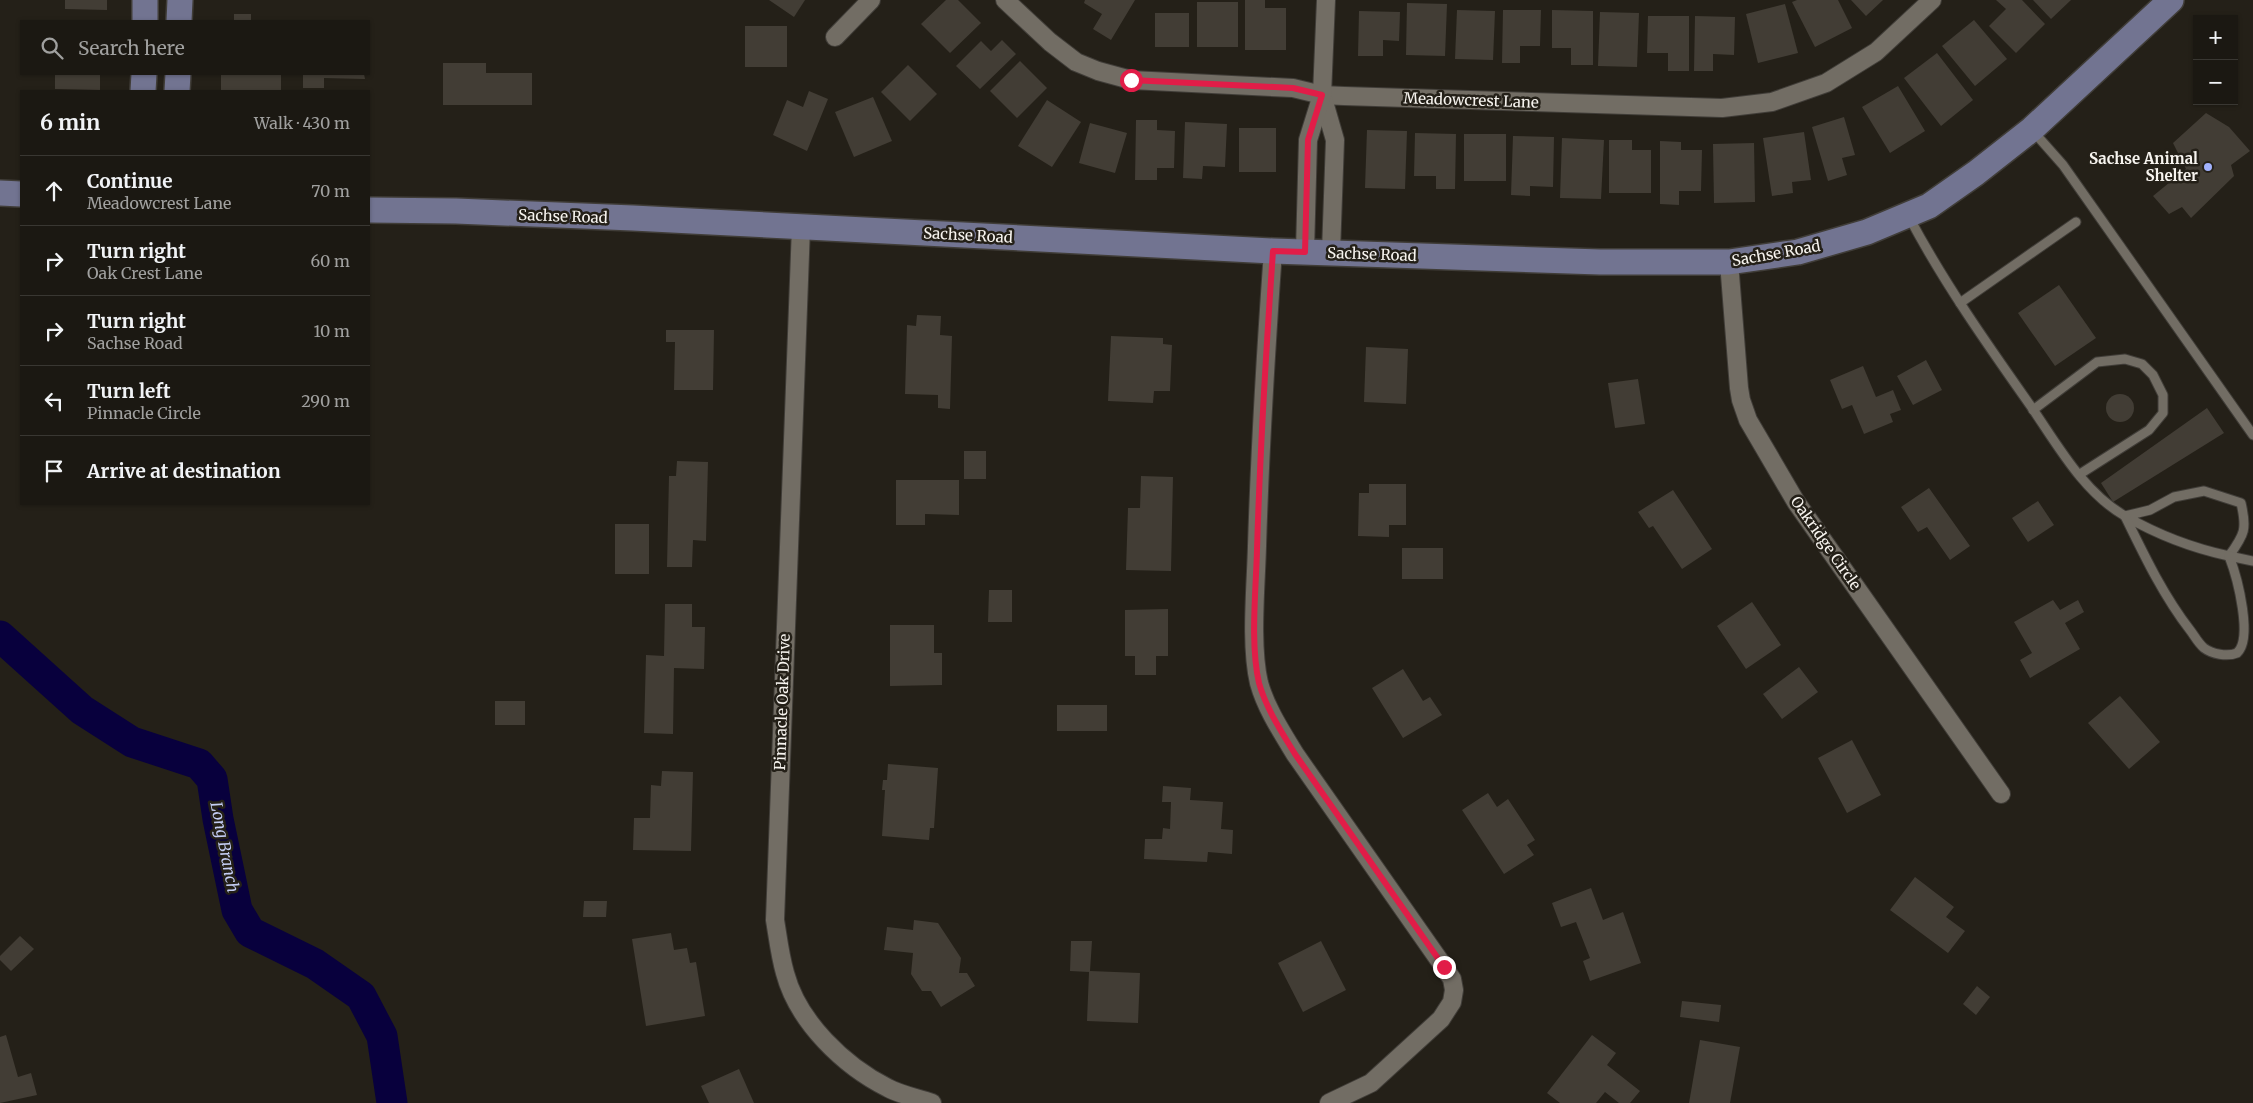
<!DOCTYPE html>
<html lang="en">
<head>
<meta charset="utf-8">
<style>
  :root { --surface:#1b1812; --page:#282520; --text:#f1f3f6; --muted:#a0a09f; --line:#393732 }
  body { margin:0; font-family:Merriweather,serif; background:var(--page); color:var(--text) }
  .controls { position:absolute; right:15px; top:15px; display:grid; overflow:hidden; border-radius:0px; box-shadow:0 1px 4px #0004 }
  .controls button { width:45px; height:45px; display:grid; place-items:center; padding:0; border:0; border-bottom:1px solid var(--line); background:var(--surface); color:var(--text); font:25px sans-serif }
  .stop { position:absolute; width:15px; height:15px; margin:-11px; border:4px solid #e11d48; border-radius:50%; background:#fff }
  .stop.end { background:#e11d48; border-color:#fff; box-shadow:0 1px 5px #0008 }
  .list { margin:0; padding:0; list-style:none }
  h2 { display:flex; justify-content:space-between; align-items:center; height:65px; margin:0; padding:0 20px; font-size:21px }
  h2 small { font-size:16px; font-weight:400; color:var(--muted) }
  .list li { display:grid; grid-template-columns:32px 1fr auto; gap:15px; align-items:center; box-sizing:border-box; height:70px; padding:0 20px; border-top:1px solid var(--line) }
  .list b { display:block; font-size:19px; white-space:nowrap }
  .list p { margin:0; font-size:16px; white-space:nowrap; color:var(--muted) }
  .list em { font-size:16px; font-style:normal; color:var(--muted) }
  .icon { flex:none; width:28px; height:28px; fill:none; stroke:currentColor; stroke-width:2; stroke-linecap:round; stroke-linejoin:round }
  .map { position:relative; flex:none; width:2253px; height:1103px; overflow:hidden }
  .search { position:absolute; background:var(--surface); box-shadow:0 1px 4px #0004; left:20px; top:20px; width:350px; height:55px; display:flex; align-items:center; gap:12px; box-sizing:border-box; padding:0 18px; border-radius:0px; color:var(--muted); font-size:19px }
  .panel { position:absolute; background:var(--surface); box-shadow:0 1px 4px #0004; left:20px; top:90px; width:350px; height:415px; border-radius:0px }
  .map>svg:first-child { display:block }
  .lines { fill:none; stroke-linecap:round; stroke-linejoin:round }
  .river { stroke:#08003d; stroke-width:31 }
  .building { fill:#423d35 }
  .service-casing { stroke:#403d38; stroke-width:11 }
  .minor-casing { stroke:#403d38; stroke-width:20 }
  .secondary-casing { stroke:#403d38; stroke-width:28 }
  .service { stroke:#726d64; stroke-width:9 }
  .minor { stroke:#726d64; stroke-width:18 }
  .secondary { stroke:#727491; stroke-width:25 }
  .route { stroke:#e11d48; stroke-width:6 }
  .poi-dot { fill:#a2b2fd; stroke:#242018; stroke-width:2 }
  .labels { text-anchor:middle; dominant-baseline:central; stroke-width:5; stroke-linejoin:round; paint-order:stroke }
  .street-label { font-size:15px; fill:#f7f4ef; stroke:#242018 }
  .poi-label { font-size:15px; font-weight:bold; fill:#f7f4ef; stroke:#242018; text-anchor:end }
  .water-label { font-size:16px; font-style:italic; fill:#c4cdf4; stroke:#242018 }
</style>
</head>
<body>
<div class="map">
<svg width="2253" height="1103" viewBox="0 0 2253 1103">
  <rect width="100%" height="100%" fill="#242018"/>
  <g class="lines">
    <!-- river -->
    <path class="river" d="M0,636L82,710L132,742L199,764L212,779L218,819L237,910L250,932L315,964L361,996L382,1036L392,1103"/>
  </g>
  <!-- building -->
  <g class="building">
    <path d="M65,0H107V10L65,9Z"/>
    <path d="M769,0H805L794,17Z"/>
    <path d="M946,0H958L981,23L950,53L921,24Z"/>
    <path d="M1085,0H1135L1111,40L1093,29L1102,14L1084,3Z"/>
    <path d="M1245,0H1265V8H1286V50H1245Z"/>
    <path d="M1797,0H1838L1852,28L1815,47L1792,2Z"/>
    <path d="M1851,0H1883L1866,16Z"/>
    <path d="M1996,0H2022L2045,24L2016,53L1989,26L2006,9Z"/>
    <path d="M2033,0H2071L2051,19Z"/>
    <rect x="1197" y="2" width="41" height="45"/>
    <path d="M1407,3L1447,4L1445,56L1406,55Z"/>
    <path d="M1785,4L1798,53L1758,63L1746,14Z"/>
    <path d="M1457,10L1495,11L1493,60L1455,59Z"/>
    <path d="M1503,10H1541L1540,46H1520V63H1502Z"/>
    <path d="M1552,10L1593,11V65H1571V48H1552Z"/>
    <path d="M1359,11L1400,12L1399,41L1383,40V56H1358Z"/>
    <path d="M1600,12L1639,13L1637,67L1598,66Z"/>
    <rect x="1155" y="13" width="34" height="34"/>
    <rect x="234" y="14" width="17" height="7"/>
    <path d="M1648,16H1689V71H1668V53H1647Z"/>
    <path d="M1695,16L1735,17L1734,55L1713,54V71H1694Z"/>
    <path d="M1974,20L2007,59L1975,86L1942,46Z"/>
    <rect x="745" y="26" width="42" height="41"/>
    <path d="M1002,40L1016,54L980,89L956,66L981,41L991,51Z"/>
    <path d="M1937,53L1973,100L1941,126L1904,78Z"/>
    <path d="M1020,61L1047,88L1017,118L990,91Z"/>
    <path d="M443,63H486V73H532V105H443Z"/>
    <path d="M908,65L937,94L910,121L881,92Z"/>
    <path d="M55,74H100V90L55,89Z"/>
    <rect x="221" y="74" width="60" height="17"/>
    <path d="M303,74H364L365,79L324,78V88H303Z"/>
    <path d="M1898,86L1925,131L1890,153L1862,107Z"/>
    <path d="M809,91L828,99L807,151L773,135L787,100L803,107Z"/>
    <path d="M873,97L892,141L854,157L835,112Z"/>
    <path d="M1047,100L1081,122L1052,167L1018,146Z"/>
    <path d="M2206,113L2229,127L2250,151L2231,165L2234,176L2191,218L2182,207L2169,214L2153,196L2186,169L2173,143Z"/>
    <path d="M1844,117L1855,155L1842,158L1847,175L1828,181L1812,127Z"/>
    <path d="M1136,120H1157V130L1175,131L1174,168H1157V180H1135Z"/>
    <path d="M1185,122L1227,124L1225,167L1203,166L1202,179L1183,178Z"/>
    <path d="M1090,123L1127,133L1115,173L1079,163Z"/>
    <rect x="1239" y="128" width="37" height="44"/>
    <path d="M1367,130L1407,131L1405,189L1365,188Z"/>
    <path d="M1804,132L1811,180L1792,182L1793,193L1772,196L1763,138Z"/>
    <path d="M1415,133L1456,134L1455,189H1436V176H1414Z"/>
    <rect x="1464" y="134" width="42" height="47"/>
    <path d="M1513,136L1554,137L1553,187L1530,186V196L1511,195Z"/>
    <path d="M1562,138L1604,140L1601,199L1560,198Z"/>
    <path d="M1609,140H1632V150H1651V193H1609Z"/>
    <path d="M1660,141L1681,142V150H1702L1701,191H1679V205L1660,204Z"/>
    <path d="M1754,143L1755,202L1714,203L1713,144Z"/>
    <path d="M2059,285L2096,338L2055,366L2018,313Z"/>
    <path d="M917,315L941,316L940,335L952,336L950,409L938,408V395L905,394L907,325L916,326Z"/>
    <path d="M666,330H714L713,390H674L675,342H666Z"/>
    <path d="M1111,336L1163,338V344L1172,345L1170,391H1154L1153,403L1108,401Z"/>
    <path d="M1366,347L1408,349L1406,404L1364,402Z"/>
    <path d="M1926,360L1942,390L1913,405L1897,376Z"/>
    <path d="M1863,366L1876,397L1893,390L1901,410L1890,414L1893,422L1864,434L1852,405L1842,409L1830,380Z"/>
    <path d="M1638,379L1645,424L1615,428L1608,383Z"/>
    <circle cx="2120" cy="408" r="14"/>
    <path d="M2207,408L2224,433L2113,502L2101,483Z"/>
    <rect x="964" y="451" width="22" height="28"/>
    <path d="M677,461L708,462L706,541L693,540L692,567H667L669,476H676Z"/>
    <path d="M1141,476L1173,477L1171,571L1126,570L1128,508H1140Z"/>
    <path d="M896,480H959V515L925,514V525H896Z"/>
    <path d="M1369,484H1406V525H1389V537L1358,536L1359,493H1369Z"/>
    <path d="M1929,488L1970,546L1950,560L1927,527L1918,532L1901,507Z"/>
    <path d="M1673,490L1712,549L1682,569L1653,526L1649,528L1638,512Z"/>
    <path d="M2038,501L2054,525L2028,542L2012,518Z"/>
    <rect x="615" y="524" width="34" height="50"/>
    <rect x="1402" y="548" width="41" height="31"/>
    <path d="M989,590H1012V622H988Z"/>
    <path d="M2053,600L2060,610L2078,600L2084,612L2065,623L2080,649L2030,678L2020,660L2032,653L2014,622Z"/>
    <path d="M1752,602L1781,645L1746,669L1717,626Z"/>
    <path d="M665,604H692V627H705L704,669L674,668L673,734L644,733L646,655L664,656Z"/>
    <path d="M1168,609V656H1156V675H1135V656H1125V610Z"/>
    <path d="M890,625H934V653H942V685L890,686Z"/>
    <path d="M1799,667L1818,692L1782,719L1763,694Z"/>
    <path d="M1403,669L1423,701L1430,697L1442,715L1403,738L1372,688Z"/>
    <path d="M2120,696L2160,742L2129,769L2088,723Z"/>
    <rect x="495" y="701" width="30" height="24"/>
    <rect x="1057" y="705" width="50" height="26"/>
    <path d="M1852,740L1881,795L1847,813L1818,758Z"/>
    <path d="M888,764L938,768L934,828H930L929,840L882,836L885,790H882L883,780H887Z"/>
    <path d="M662,771L693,772L691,851L633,850L634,818H650L651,785L661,786Z"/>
    <path d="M1163,786L1191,788L1190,800L1223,802L1221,829L1233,830L1232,854L1208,852L1207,862L1144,859L1145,839H1162L1163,828L1170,829L1171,802H1162Z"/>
    <path d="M1488,793L1497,807L1508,799L1535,840L1527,845L1534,855L1504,874L1462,810Z"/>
    <path d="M1915,877L1954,907L1946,917L1965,931L1948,953L1890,910Z"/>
    <path d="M1591,888L1603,920L1623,912L1641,963L1590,981L1583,961L1590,958L1576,922L1561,927L1552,903Z"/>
    <path d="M584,901H607L606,917H583Z"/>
    <path d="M914,920L938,923L961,958L959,973H967L975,986L941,1007L931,991H922L911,974L913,953L884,950L887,927L913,930Z"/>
    <path d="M671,933L674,950L687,948L690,963L696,962L705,1016L646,1026L632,939Z"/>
    <path d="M20,936L34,949L11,971L0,960V956Z"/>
    <path d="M1071,941H1092L1090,971L1140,973L1138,1023L1087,1021L1089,972L1070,971Z"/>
    <path d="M1321,941L1346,990L1303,1012L1278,963Z"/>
    <path d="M1977,986L1990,997L1976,1015L1963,1004Z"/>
    <path d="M1682,1001L1721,1005L1719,1022L1680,1017Z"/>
    <path d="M6,1035L18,1077L31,1073L37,1095L0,1103V1037Z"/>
    <path d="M1592,1035L1616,1053L1607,1065L1640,1091L1630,1103H1619L1605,1092L1596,1103H1560L1547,1093Z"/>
    <path d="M1700,1040L1740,1047L1730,1103H1689Z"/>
    <path d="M739,1069L754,1103H709L701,1086Z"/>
  </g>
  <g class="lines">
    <defs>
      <g id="service">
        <path d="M2032,130L2063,165L2253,435"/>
        <path d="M1909,217C1944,283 1987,344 2030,405C2057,444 2083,492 2125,516L2150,510L2174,497L2204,491L2241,503C2247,529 2245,534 2229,556C2192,548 2158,535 2125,516"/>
        <path d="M1960,303L2076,222"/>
        <path d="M2033,410L2097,362L2125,359L2142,364L2153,375L2163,395V413L2149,430L2080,474"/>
        <path d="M2125,516C2144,555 2163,595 2190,630C2194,635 2198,643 2204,648C2212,654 2227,657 2237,653C2253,639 2238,579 2229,556"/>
        <path d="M2229,556L2253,561"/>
      </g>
      <g id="minor">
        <path d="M1005,0L1050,42L1076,62L1098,71L1131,80L1293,88L1322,95L1344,96L1722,108L1772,102L1826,83L1876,52L1932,0"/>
        <path d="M835,37L871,0"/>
        <path d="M1322,95L1335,140L1331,252"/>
        <path d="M801,227L775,920C778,938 780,956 785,973C798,1022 844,1066 888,1088C901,1095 918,1098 932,1103"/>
        <path d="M1273,251C1266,349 1260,448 1257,546C1256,586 1250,645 1259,683C1266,708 1281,731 1295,754L1444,967L1452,979L1454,990L1452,1002L1441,1019L1371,1083L1329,1103"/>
        <path d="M1305,251L1308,140L1322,95L1326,0"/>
        <path d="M1729,262L1739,388L1741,400L1748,420L1796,502L2001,794"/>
      </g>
      <g id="secondary">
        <path d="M145,21V0"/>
        <path d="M179,21L180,0"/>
        <path d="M143,91L144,74"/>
        <path d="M177,91L178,74"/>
        <path d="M0,193L21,194"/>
        <path d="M369,210L456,211L633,218L1273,251L1600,262H1729L1798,252L1867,232L1929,206L1976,173L2032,129L2171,0"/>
      </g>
    </defs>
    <!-- service casing -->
    <use href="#service" class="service-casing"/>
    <!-- minor casing -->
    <use href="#minor" class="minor-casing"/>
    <!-- secondary casing -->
    <use href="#secondary" class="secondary-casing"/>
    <!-- service -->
    <use href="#service" class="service"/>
    <!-- minor -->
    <use href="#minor" class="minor"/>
    <!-- secondary -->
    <use href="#secondary" class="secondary"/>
  </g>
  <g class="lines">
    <!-- route -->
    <path class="route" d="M1131,80L1293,88L1322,95L1308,140L1305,252L1273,251C1266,351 1260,450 1257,550C1256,590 1250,644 1259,683C1266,708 1281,731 1295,754L1444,967"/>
  </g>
  <!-- markers -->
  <circle class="poi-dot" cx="2208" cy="167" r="5"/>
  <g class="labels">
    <!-- street labels -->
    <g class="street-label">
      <text transform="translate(1471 100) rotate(2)">Meadowcrest Lane</text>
      <text transform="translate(563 216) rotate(2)">Sachse Road</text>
      <text transform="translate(968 235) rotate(3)">Sachse Road</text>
      <text transform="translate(1776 253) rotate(-10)">Sachse Road</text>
      <text transform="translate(1372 254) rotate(2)">Sachse Road</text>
      <text transform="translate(1826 543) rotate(55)">Oakridge Circle</text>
      <text transform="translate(782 702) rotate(-88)">Pinnacle Oak Drive</text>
    </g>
    <!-- poi labels -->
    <g class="poi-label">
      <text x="2198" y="158">Sachse Animal<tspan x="2198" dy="17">Shelter</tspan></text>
    </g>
    <!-- water labels -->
    <g class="water-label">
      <text transform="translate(225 847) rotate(79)">Long Branch</text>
    </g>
  </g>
</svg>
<div class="controls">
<button>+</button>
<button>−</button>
</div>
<div class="stop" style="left:1131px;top:80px"></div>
<div class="stop end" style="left:1444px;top:967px"></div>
<div class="search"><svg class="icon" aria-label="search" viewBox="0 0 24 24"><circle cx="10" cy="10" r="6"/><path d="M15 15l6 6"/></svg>Search here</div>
<section class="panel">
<h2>6 min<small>Walk · 430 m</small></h2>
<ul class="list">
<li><svg class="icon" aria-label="ahead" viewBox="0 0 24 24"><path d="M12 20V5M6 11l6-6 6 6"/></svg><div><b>Continue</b><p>Meadowcrest Lane</p></div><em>70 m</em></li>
<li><svg class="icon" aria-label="right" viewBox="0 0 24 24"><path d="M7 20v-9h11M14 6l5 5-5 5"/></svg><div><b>Turn right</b><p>Oak Crest Lane</p></div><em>60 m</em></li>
<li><svg class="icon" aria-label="right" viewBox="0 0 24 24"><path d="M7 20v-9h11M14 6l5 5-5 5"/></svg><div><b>Turn right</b><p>Sachse Road</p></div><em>10 m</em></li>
<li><svg class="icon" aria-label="left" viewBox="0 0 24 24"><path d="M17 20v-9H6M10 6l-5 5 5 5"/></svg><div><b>Turn left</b><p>Pinnacle Circle</p></div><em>290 m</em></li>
<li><svg class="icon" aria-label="arrive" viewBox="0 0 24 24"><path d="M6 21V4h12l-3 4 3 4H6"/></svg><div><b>Arrive at destination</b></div></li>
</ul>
</section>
</div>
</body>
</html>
